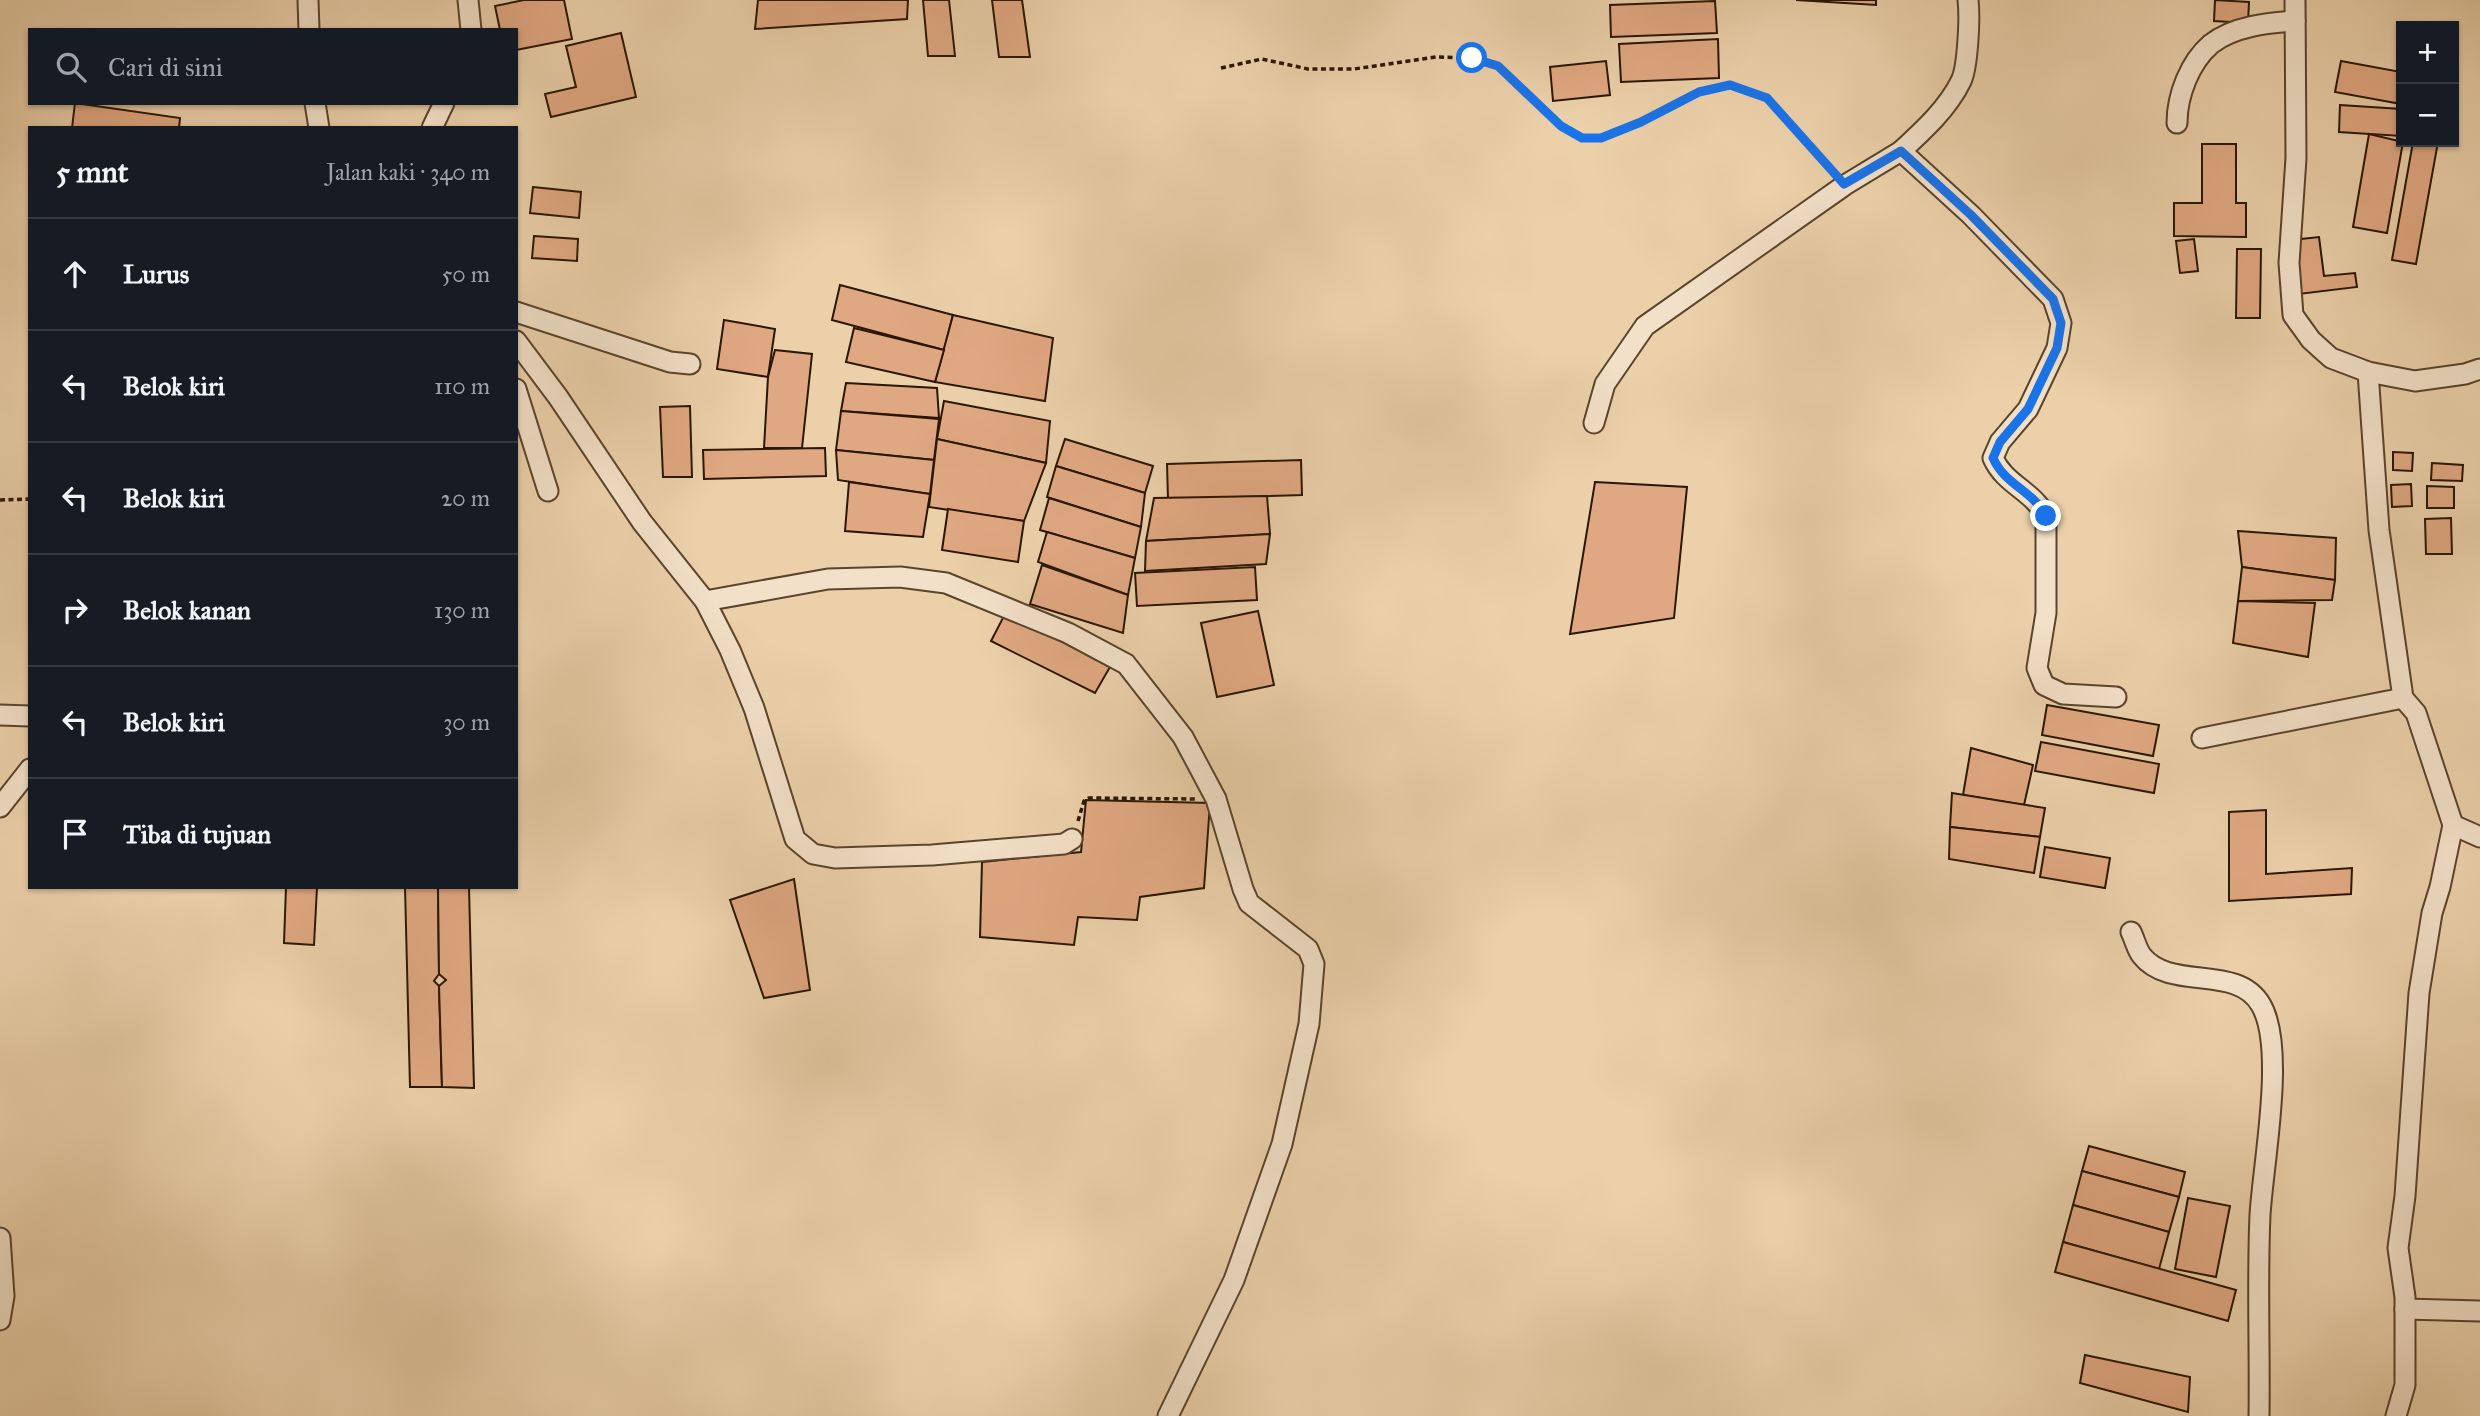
<!DOCTYPE html>
<html lang="id">
<head>
<meta charset="utf-8">
<style>
  :root { --surface:#171b24; --page:#20242c; --text:#f1f3f6; --muted:#9ea1a6; --line:#363941 }
  body { margin:0; font-family:"IM FELL Great Primer",serif; background:var(--page); color:var(--text) }
  .controls { position:absolute; right:21px; top:21px; display:grid; overflow:hidden; border-radius:0px; box-shadow:0 2px 5px #0004 }
  .controls button { width:63px; height:63px; display:grid; place-items:center; padding:0; border:0; border-bottom:2px solid var(--line); background:var(--surface); color:var(--text); font:35px sans-serif }
  .stop { position:absolute; width:21px; height:21px; margin:-16px; border:5px solid #1a73e8; border-radius:50%; background:#fff }
  .stop.end { background:#1a73e8; border-color:#fff; box-shadow:0 2px 7px #0008 }
  .list { margin:0; padding:0; list-style:none }
  h2 { display:flex; justify-content:space-between; align-items:center; height:91px; margin:0; padding:0 28px; font-size:30px }
  h2 small { font-size:23px; font-weight:400; color:var(--muted) }
  .list li { display:grid; grid-template-columns:46px 1fr auto; gap:21px; align-items:center; box-sizing:border-box; height:112px; padding:0 28px; border-top:2px solid var(--line) }
  .list b { display:block; font-size:26px; white-space:nowrap }
  .list em { font-size:23px; font-style:normal; color:var(--muted) }
  .icon { flex:none; width:38px; height:38px; fill:none; stroke:currentColor; stroke-width:2; stroke-linecap:round; stroke-linejoin:round }
  .map { position:relative; flex:none; width:2480px; height:1416px; overflow:hidden }
  .search { position:absolute; background:var(--surface); box-shadow:0 2px 5px #0004; left:28px; top:28px; width:490px; height:77px; display:flex; align-items:center; gap:18px; box-sizing:border-box; padding:0 24px; border-radius:0px; color:var(--muted); font-size:26px }
  .panel { position:absolute; background:var(--surface); box-shadow:0 2px 5px #0004; left:28px; top:126px; width:490px; height:763px; border-radius:0px }
  .map>svg:first-child { display:block }
  .building { fill:#e0a882; stroke:#2a1601; stroke-width:2 }
  .lines { fill:none; stroke-linecap:round; stroke-linejoin:round }
  .street-casing { stroke:#5a442b; stroke-width:23 }
  .path { stroke:#2a1601; stroke-width:3.5; stroke-dasharray:5 3.5; stroke-linecap:butt }
  .street { stroke:#f2e0c8; stroke-width:19 }
  .route { stroke:#1a73e8; stroke-width:9 }
</style>
</head>
<body>
<div class="map">
<svg width="2480" height="1416" viewBox="0 0 2480 1416">
  <rect width="100%" height="100%" fill="#ebd0aa"/>
  <filter id="stains"><feTurbulence type="fractalNoise" baseFrequency=".00286" numOctaves="4"/><feColorMatrix values="0 0 0 0 .2 0 0 0 0 .09 0 0 0 0 .02 0 0 0 .5 -.17"/></filter>
  <radialGradient id="worn" r=".72"><stop offset=".6" stop-color="#630" stop-opacity="0"/><stop offset="1" stop-color="#630" stop-opacity=".3"/></radialGradient>
  <!-- building -->
  <g class="building">
    <path d="M524,0H564L572,39L516,50V30H500L495,6Z"/>
    <path d="M758,0H908L907,19L755,29Z"/>
    <path d="M923,0H949L955,56H928Z"/>
    <path d="M992,0H1022L1030,57H999Z"/>
    <path d="M1796,0H1876V5Z"/>
    <path d="M2215,0L2249,2L2248,23L2214,21Z"/>
    <path d="M1715,1L1717,33L1611,37L1610,5Z"/>
    <path d="M621,33L636,97L551,117L545,94L576,87L566,46Z"/>
    <path d="M1718,39L1719,78L1621,82L1619,44Z"/>
    <path d="M1606,61L1610,95L1553,101L1550,67Z"/>
    <path d="M2341,61L2401,72V104L2335,92Z"/>
    <path d="M75,103L180,118L179,128H72Z"/>
    <path d="M2340,105L2401,109V136L2339,132Z"/>
    <path d="M2369,134L2403,142L2387,233L2353,227Z"/>
    <path d="M2413,142H2438L2416,264L2392,260Z"/>
    <path d="M2202,144H2236V203H2246V237L2174,236V203H2202Z"/>
    <path d="M533,187L581,192L579,218L530,213Z"/>
    <path d="M534,236L578,239L577,261L532,258Z"/>
    <path d="M2319,237L2324,276L2355,273L2357,287L2299,294L2292,240Z"/>
    <path d="M2194,239L2198,271L2180,273L2176,241Z"/>
    <path d="M2237,249H2261L2260,318H2236Z"/>
    <path d="M840,285L953,315L944,350L832,320Z"/>
    <path d="M953,315L1053,338L1045,401L935,382Z"/>
    <path d="M724,320L775,329L768,377L717,369Z"/>
    <path d="M854,328L944,350L935,382L846,362Z"/>
    <path d="M775,350L812,354L802,448H764L768,377Z"/>
    <path d="M846,383L937,388L939,418L841,411Z"/>
    <path d="M944,401L1050,421L1046,463L937,439Z"/>
    <path d="M690,406L692,477H663L660,407Z"/>
    <path d="M841,411L939,419L934,460L836,450Z"/>
    <path d="M937,439L1046,463L1024,521L929,507Z"/>
    <path d="M1065,439L1153,466L1145,493L1056,466Z"/>
    <path d="M825,448L826,476L704,479L703,450Z"/>
    <path d="M836,450L934,460L930,494L838,480Z"/>
    <path d="M2393,452L2413,453L2412,471L2393,470Z"/>
    <path d="M1301,460L1302,495L1168,499L1167,464Z"/>
    <path d="M2432,463L2463,465L2462,481L2431,480Z"/>
    <path d="M1056,466L1145,493L1141,527L1047,497Z"/>
    <path d="M849,482L930,494L923,537L845,531Z"/>
    <path d="M1595,482L1687,487L1674,618L1570,634Z"/>
    <path d="M2411,484L2412,506L2392,507L2391,485Z"/>
    <path d="M2427,486L2454,487V508H2427Z"/>
    <path d="M1267,496L1270,534L1146,541L1154,498Z"/>
    <path d="M1049,498L1141,527L1135,558L1040,530Z"/>
    <path d="M948,509L1024,521L1018,562L942,550Z"/>
    <path d="M2451,518L2452,554H2426L2425,519Z"/>
    <path d="M2238,531L2336,538L2335,580L2242,567Z"/>
    <path d="M1047,532L1135,558L1128,595L1038,562Z"/>
    <path d="M1270,534L1266,564L1145,571L1146,541Z"/>
    <path d="M1042,565L1128,595L1123,633L1030,604Z"/>
    <path d="M1255,567L1257,600L1137,606L1135,573Z"/>
    <path d="M2242,567L2335,580L2332,600L2238,601Z"/>
    <path d="M2238,601L2315,603L2308,657L2233,643Z"/>
    <path d="M1258,611L1274,685L1217,697L1201,623Z"/>
    <path d="M1006,612L1110,667L1095,693L991,641Z"/>
    <path d="M2047,705L2159,725L2153,756L2042,735Z"/>
    <path d="M2041,742L2159,764L2154,793L2035,771Z"/>
    <path d="M1971,748L2033,765L2024,805L1963,795Z"/>
    <path d="M1952,793L2045,808L2040,837L1950,827Z"/>
    <path d="M1086,800L1210,803L1204,888L1140,897L1137,920L1078,917L1074,945L980,937L982,862L1081,852Z"/>
    <path d="M2266,810V874L2352,868L2351,894L2229,901V812Z"/>
    <path d="M1950,827L2040,837L2034,873L1949,859Z"/>
    <path d="M2045,847L2110,858L2105,888L2040,877Z"/>
    <path d="M794,879L810,990L764,998L730,900Z"/>
    <path d="M286,887H317L314,945L284,943Z"/>
    <path d="M405,887H438L439,974L434,981L439,986L442,1087H410Z"/>
    <path d="M438,887H469L474,1088L442,1087L439,986L446,980L439,974Z"/>
    <path d="M2089,1146L2185,1172L2179,1197L2082,1171Z"/>
    <path d="M2082,1171L2179,1197L2169,1232L2073,1205Z"/>
    <path d="M2188,1198L2230,1206L2216,1277L2175,1269Z"/>
    <path d="M2073,1205L2169,1232L2159,1269L2063,1242Z"/>
    <path d="M2063,1242L2236,1290L2228,1321L2055,1272Z"/>
    <path d="M2085,1355L2190,1377L2188,1412L2080,1383Z"/>
  </g>
  <g class="lines">
    <defs>
      <g id="street">
        <path d="M308,0L309,30"/>
        <path d="M468,0L471,30"/>
        <path d="M1968,0C1970,16 1968,67 1961,81C1948,108 1923,131 1901,151L1971,215L2053,299L2061,323L2057,348L2028,409L2000,442L1993,458C2005,485 2032,490 2046,516V613L2037,668L2044,685L2063,694L2116,697"/>
        <path d="M2295,0L2296,158L2289,263L2293,315L2311,340L2331,358L2368,372L2415,381L2465,374L2480,369"/>
        <path d="M315,103L319,128"/>
        <path d="M2177,123C2177,95 2190,62 2211,44C2234,26 2268,23 2295,21"/>
        <path d="M432,128L444,103"/>
        <path d="M516,312L670,362L690,364"/>
        <path d="M516,341L558,397L642,522L705,601L730,650L754,708L795,839L813,854L835,858L932,855L1064,844L1072,839"/>
        <path d="M2368,372L2379,530L2403,698L2416,713L2453,825L2440,887L2432,913L2419,993L2405,1196L2398,1248L2405,1297V1385L2396,1416"/>
        <path d="M516,389L548,491"/>
        <path d="M1594,423L1605,384L1645,326L1845,185L1901,151"/>
        <path d="M705,601L828,579L900,577L946,583L1068,633L1126,664L1183,737L1216,799L1243,889L1249,903L1308,949L1314,964L1309,1024L1282,1144L1234,1280L1168,1416"/>
        <path d="M0,715L30,716"/>
        <path d="M2202,738L2403,698"/>
        <path d="M0,807L30,769"/>
        <path d="M2453,825L2480,837"/>
        <path d="M2131,932C2135,940 2137,950 2142,956C2171,992 2237,963 2261,1005C2286,1048 2263,1163 2260,1215C2257,1281 2260,1349 2259,1416"/>
        <path d="M0,1238L4,1296L0,1320"/>
        <path d="M2405,1309L2480,1311"/>
      </g>
    </defs>
    <!-- street casing -->
    <use href="#street" class="street-casing"/>
    <!-- path -->
    <g class="path">
      <path d="M1221,68L1262,59L1308,69H1354L1436,57L1472,58L1498,66L1561,126L1582,138H1601L1641,122L1699,92L1730,85L1767,98L1834,173"/>
      <path d="M0,500L30,499"/>
      <path d="M1078,821L1084,801L1089,798L1195,799"/>
    </g>
    <!-- street -->
    <use href="#street" class="street"/>
  </g>
  <g class="lines">
    <!-- route -->
    <path class="route" d="M1472,58L1498,66L1561,126L1582,138H1601L1641,122L1699,92L1730,85L1767,98L1844,184L1901,151L1971,215L2053,299L2061,323L2057,348L2028,409L2000,442L1993,458C2005,485 2032,490 2046,516"/>
  </g>
  <rect width="100%" height="100%" filter="url(#stains)"/>
  <rect width="100%" height="100%" fill="url(#worn)"/>
</svg>
<div class="controls">
<button>+</button>
<button>−</button>
</div>
<div class="stop" style="left:1472px;top:58px"></div>
<div class="stop end" style="left:2046px;top:516px"></div>
<div class="search"><svg class="icon" aria-label="search" viewBox="0 0 24 24"><circle cx="10" cy="10" r="6"/><path d="M15 15l6 6"/></svg>Cari di sini</div>
<section class="panel">
<h2>5 mnt<small>Jalan kaki · 340 m</small></h2>
<ul class="list">
<li><svg class="icon" aria-label="ahead" viewBox="0 0 24 24"><path d="M12 20V5M6 11l6-6 6 6"/></svg><div><b>Lurus</b></div><em>50 m</em></li>
<li><svg class="icon" aria-label="left" viewBox="0 0 24 24"><path d="M17 20v-9H6M10 6l-5 5 5 5"/></svg><div><b>Belok kiri</b></div><em>110 m</em></li>
<li><svg class="icon" aria-label="left" viewBox="0 0 24 24"><path d="M17 20v-9H6M10 6l-5 5 5 5"/></svg><div><b>Belok kiri</b></div><em>20 m</em></li>
<li><svg class="icon" aria-label="right" viewBox="0 0 24 24"><path d="M7 20v-9h11M14 6l5 5-5 5"/></svg><div><b>Belok kanan</b></div><em>130 m</em></li>
<li><svg class="icon" aria-label="left" viewBox="0 0 24 24"><path d="M17 20v-9H6M10 6l-5 5 5 5"/></svg><div><b>Belok kiri</b></div><em>30 m</em></li>
<li><svg class="icon" aria-label="arrive" viewBox="0 0 24 24"><path d="M6 21V4h12l-3 4 3 4H6"/></svg><div><b>Tiba di tujuan</b></div></li>
</ul>
</section>
</div>
</body>
</html>
